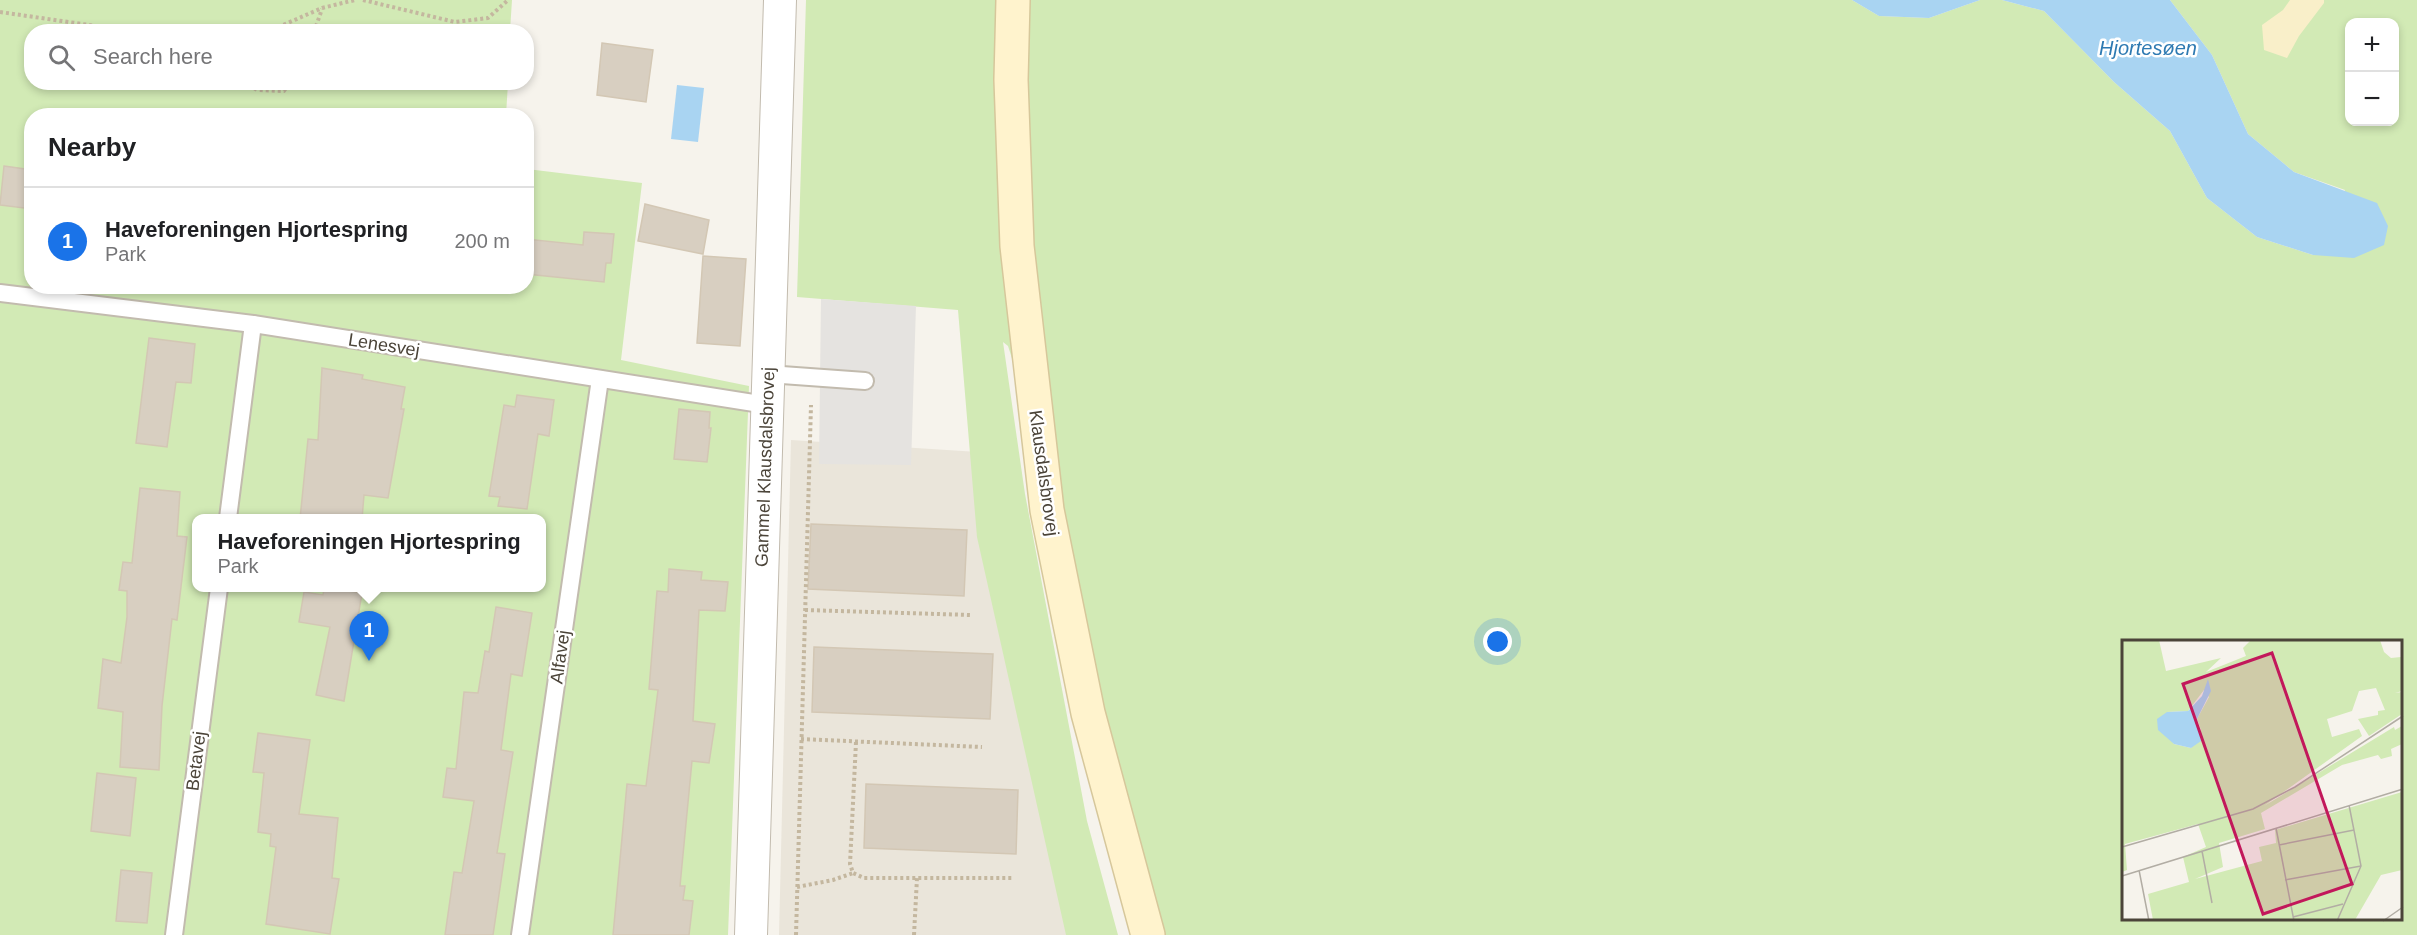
<!DOCTYPE html>
<html lang="en">
<head>
<meta charset="utf-8">
<style>
  :root { --surface:#fff; --page:#f2f2f2; --text:#202124; --muted:#757577; --line:#e0e0e0; --accent:#1a73e8 }
  body { margin:0; font-family:Arial,sans-serif; background:var(--page); color:var(--text) }
  .controls { position:absolute; right:18px; top:18px; display:grid; overflow:hidden; border-radius:12px; box-shadow:0 3px 9px #0003 }
  .controls button { width:54px; height:54px; display:grid; place-items:center; padding:0; border:0; border-bottom:2px solid var(--line); background:var(--surface); color:var(--text); font:30px sans-serif }
  .you { position:absolute; left:1498px; top:642px; width:21px; height:21px; margin:-15px; border:4px solid #fff; border-radius:50%; background:#1a73e8; box-shadow:0 0 0 9px #1a73e833 }
  .badge { display:grid; place-items:center; width:39px; height:39px; border-radius:50%; background:var(--accent); color:#fff; font-size:20px; font-weight:700 }
  .pin { position:absolute; translate:-50% -50px; filter:drop-shadow(0 2px 3px #0008) }
  .pin::after { content:''; position:absolute; top:32px; width:21px; height:18px; background:inherit; clip-path:polygon(0 0,100% 0,50% 100%) }
  .popup { position:absolute; left:192px; top:514px; width:354px; height:78px; box-sizing:border-box; display:grid; place-content:center; border-radius:12px; background:var(--surface); filter:drop-shadow(0 2px 4px #0005); font-size:20px; white-space:nowrap; color:var(--muted) }
  .popup b { font-size:22px; color:var(--text) }
  .popup::after { content:''; position:absolute; left:50%; top:100%; margin-left:-12px; border:12px solid transparent; border-top-color:var(--surface) }
  .list { margin:0; padding:0; list-style:none }
  h2 { display:flex; justify-content:space-between; align-items:center; height:78px; margin:0; padding:0 24px; font-size:26px }
  h2 small { font-size:20px; font-weight:400; color:var(--muted) }
  .list li { display:grid; grid-template-columns:39px 1fr auto; gap:18px; align-items:center; box-sizing:border-box; height:108px; padding:0 24px; border-top:2px solid var(--line) }
  .list b { display:block; font-size:22px; white-space:nowrap }
  .list p { margin:0; font-size:20px; white-space:nowrap; color:var(--muted) }
  .list em { font-size:20px; font-style:normal; color:var(--muted) }
  .icon { flex:none; width:33px; height:33px; fill:none; stroke:currentColor; stroke-width:2; stroke-linecap:round; stroke-linejoin:round }
  .map { position:relative; flex:none; width:2417px; height:935px; overflow:hidden }
  .search { position:absolute; background:var(--surface); box-shadow:0 3px 9px #0003; left:24px; top:24px; width:510px; height:66px; display:flex; align-items:center; gap:15px; box-sizing:border-box; padding:0 21px; border-radius:24px; color:var(--muted); font-size:22px }
  .panel { position:absolute; background:var(--surface); box-shadow:0 3px 9px #0003; left:24px; top:108px; width:510px; height:186px; border-radius:24px }
  .map>svg:first-child { display:block }
  .residential { fill:#eae5da }
  .green { fill:#d2eab5; fill-rule:evenodd }
  .sand { fill:#f9efc9 }
  .parking { fill:#e5e3e0 }
  .water { fill:#a9d4f2 }
  .building { fill:#d8cfc1; stroke:#d3c7b4; stroke-width:1.5 }
  .lines { fill:none; stroke-linecap:round; stroke-linejoin:round }
  .lane-casing { stroke:#c2bbae; stroke-width:20 }
  .street-casing { stroke:#c2bbae; stroke-width:34 }
  .secondary-casing { stroke:#d6c79b; stroke-width:36 }
  .path { stroke:#c4b79f; stroke-width:4; stroke-dasharray:3 3; stroke-linecap:butt }
  .lane { stroke:#fff; stroke-width:16 }
  .street { stroke:#fff; stroke-width:32 }
  .secondary { stroke:#fff3cd; stroke-width:33 }
  .labels { text-anchor:middle; dominant-baseline:central; stroke-width:5; stroke-linejoin:round; paint-order:stroke }
  .street-label { font-size:18px; fill:#4b4439; stroke:#fff }
  .water-label { font-size:20px; font-style:italic; fill:#2e7ab2; stroke:#fff }
  .inset-road { fill:none; stroke:#b2ada4; stroke-width:1.5 }
  .view { fill:#c2185b; fill-opacity:0.15; stroke:#c2185b; stroke-width:3 }
  .inset-edge { fill:none; stroke:#4b4439; stroke-width:3 }
</style>
</head>
<body>
<div class="map">
<svg width="2417" height="935" viewBox="0 0 2417 935">
  <rect width="100%" height="100%" fill="#f6f3ec"/>
  <!-- residential -->
  <path class="residential" d="M791,440L978,452L1095,935H779Z"/>
  <!-- green -->
  <g class="green">
    <path d="M0,0H512L510,31L32,32V82L508,83L506,115L32,116V286H526L527,169L642,183L621,360L749,386L728,935H0ZM196,518H542V588H196Z"/>
    <path d="M806,0H1852L1879,16L1929,18L1980,0H2002L2044,11L2114,82L2170,131L2207,198L2257,237L2313,255L2345,190L2294,172L2248,134L2212,55L2170,0H2417V935H1163L1117,817L1061,510L1008,346L1003,342L1025,494L1087,821L1118,935H1066L977,537L958,310L797,297ZM2350,22H2394V122H2350ZM2123,641H2400V918H2123Z"/>
  </g>
  <!-- sand -->
  <path class="sand" d="M2290,0H2324V3L2299,36L2287,58L2264,50L2262,25L2283,10Z"/>
  <!-- parking -->
  <path class="parking" d="M821,299L916,306L911,465L819,464Z"/>
  <!-- water -->
  <g class="water">
    <path d="M1852,0H1980L1929,18L1879,16Z"/>
    <path d="M2002,0H2170L2212,55L2248,134L2294,172L2377,203L2388,226L2384,245L2354,258L2313,255L2257,237L2207,198L2170,131L2114,82L2044,11Z"/>
    <path d="M677,85L704,88L698,142L671,139Z"/>
  </g>
  <!-- building -->
  <g class="building">
    <path d="M602,43L653,50L646,102L597,95Z"/>
    <path d="M4,166L32,170V209L0,205Z"/>
    <path d="M645,204L709,220L703,254L638,241Z"/>
    <path d="M584,232L614,234L611,263H606L604,282L526,274V239L583,245Z"/>
    <path d="M703,256L746,259L740,346L697,343Z"/>
    <path d="M149,338L195,344L191,383L176,382L167,447L136,443Z"/>
    <path d="M322,368L363,375L362,379L405,387L401,409H404L388,498L364,495L362,519H300L308,439L318,440Z"/>
    <path d="M517,395L554,400L549,436L538,434L527,509L498,506L500,497L489,496L504,405L515,407Z"/>
    <path d="M679,409L710,412L709,428H711L707,462L674,459Z"/>
    <path d="M140,488L180,492L177,536L187,537L177,620L172,619L162,706L159,770L120,767L123,712L98,708L103,659L121,663L127,617V591L119,590L123,562L132,563Z"/>
    <path d="M811,524L967,530L964,596L808,589Z"/>
    <path d="M669,569L702,572L701,580L728,582L725,611L699,610L693,721L715,724L709,763L692,761L680,886H685L683,900L693,901L689,935H613L627,784L646,786L658,690L649,689L657,591L668,592Z"/>
    <path d="M324,589L337,591L338,589L362,593L344,701L316,695L330,627L299,622L304,592L323,595Z"/>
    <path d="M496,607L532,613L522,676L511,674L501,750L513,752L497,853L505,854L493,935H445L454,872L462,873L474,801L443,797L447,768L456,769L464,692L478,693L485,651L489,652Z"/>
    <path d="M814,647L993,654L990,719L812,712Z"/>
    <path d="M258,733L310,740L299,814L338,818L332,878L339,879L330,934L266,924L276,847L270,846L271,834L258,832L264,773L253,772Z"/>
    <path d="M97,773L136,778L130,836L91,831Z"/>
    <path d="M866,784L1018,790L1016,854L864,848Z"/>
    <path d="M121,870L152,873L147,923L116,921Z"/>
  </g>
  <g class="lines">
    <defs>
      <g id="lane">
        <path d="M0,293L253,324L767,405"/>
        <path d="M768,374L865,381"/>
        <path d="M228,518L253,324"/>
        <path d="M174,935L219,588"/>
        <path d="M520,935L600,379"/>
      </g>
      <path id="street" d="M751,935L780,0"/>
      <path id="secondary" d="M1013,0L1011,80L1017,246L1047,510L1088,713L1148,935"/>
    </defs>
    <!-- lane casing -->
    <use href="#lane" class="lane-casing"/>
    <!-- street casing -->
    <use href="#street" class="street-casing"/>
    <!-- secondary casing -->
    <use href="#secondary" class="secondary-casing"/>
    <!-- path -->
    <g class="path">
      <path d="M363,0L455,22L488,18L508,0"/>
      <path d="M0,12L137,32"/>
      <path d="M267,32L322,8L355,0"/>
      <path d="M314,32L322,9"/>
      <path d="M244,82L257,90L284,91L290,82"/>
      <path d="M805,610L971,615"/>
      <path d="M801,739L982,747"/>
      <path d="M856,742L850,864L853,873L864,878H1013"/>
      <path d="M797,887L833,880L853,873"/>
      <path d="M796,935L811,405"/>
      <path d="M914,935L917,878"/>
    </g>
    <!-- lane -->
    <use href="#lane" class="lane"/>
    <!-- street -->
    <use href="#street" class="street"/>
    <!-- secondary -->
    <use href="#secondary" class="secondary"/>
  </g>
  <g class="labels">
    <!-- street labels -->
    <g class="street-label">
      <text transform="translate(384 345) rotate(9)">Lenesvej</text>
      <text transform="translate(765 467) rotate(-88)">Gammel Klausdalsbrovej</text>
      <text transform="translate(1044 473) rotate(82)">Klausdalsbrovej</text>
      <text transform="translate(560 657) rotate(-82)">Alfavej</text>
      <text transform="translate(196 761) rotate(-83)">Betavej</text>
    </g>
    <!-- water labels -->
    <g class="water-label">
      <text x="2148" y="48">Hjortesøen</text>
    </g>
  </g>
  <!-- overview -->
  <g transform="translate(2122 640)">
    <rect width="280" height="280" fill="#f6f3ec"/>
    <path d="M0,0H37L44,31L99,18L84,32L124,16L121,8L129,0H258L262,12L269,18L279,17L280,51L273,53L280,52V74L247,96L236,79L256,75V71L263,70L254,48L237,51L230,71L205,79L210,97L237,89L240,96L142,166L272,87L273,90L280,86V104L269,109L270,116L259,119L256,115L220,125L139,173L143,189L97,203L101,227L73,239L140,221L137,207L154,203L153,190L280,152V230L259,235L233,280H31L26,254L67,242L61,217L84,207L76,184L3,204L5,230L0,232ZM82,50L87,57L75,79L79,90L69,108L52,104L45,95V72L66,71Z" fill="#d2eab5" fill-rule="evenodd"/>
    <path d="M86,39L89,51L75,79L79,101L69,108L52,104L36,90L35,79L45,72L66,71L80,56Z" fill="#a9d4f2"/>
    <path class="inset-road" d="M154,188L172,281M157,205L232,190M0,207L131,169L173,147L281,76M80,211L90,263M17,230L27,281M0,236L281,149M163,240L239,226M171,277L221,264M215,281L239,226L227,165M261,281L281,267"/>
    <path class="view" d="M150,13L230,244L141,274L61,44Z"/>
    <rect width="280" height="280" class="inset-edge"/>
  </g>
</svg>
<div class="controls">
<button>+</button>
<button>−</button>
</div>
<div class="you"></div>
<div class="pin badge" style="left:369px;top:661px">1</div>
<div class="popup"><b>Haveforeningen Hjortespring</b>Park</div>
<div class="search"><svg class="icon" aria-label="search" viewBox="0 0 24 24"><circle cx="10" cy="10" r="6"/><path d="M15 15l6 6"/></svg>Search here</div>
<section class="panel">
<h2>Nearby<small></small></h2>
<ul class="list">
<li><span class="badge">1</span><div><b>Haveforeningen Hjortespring</b><p>Park</p></div><em>200 m</em></li>
</ul>
</section>
</div>
</body>
</html>
